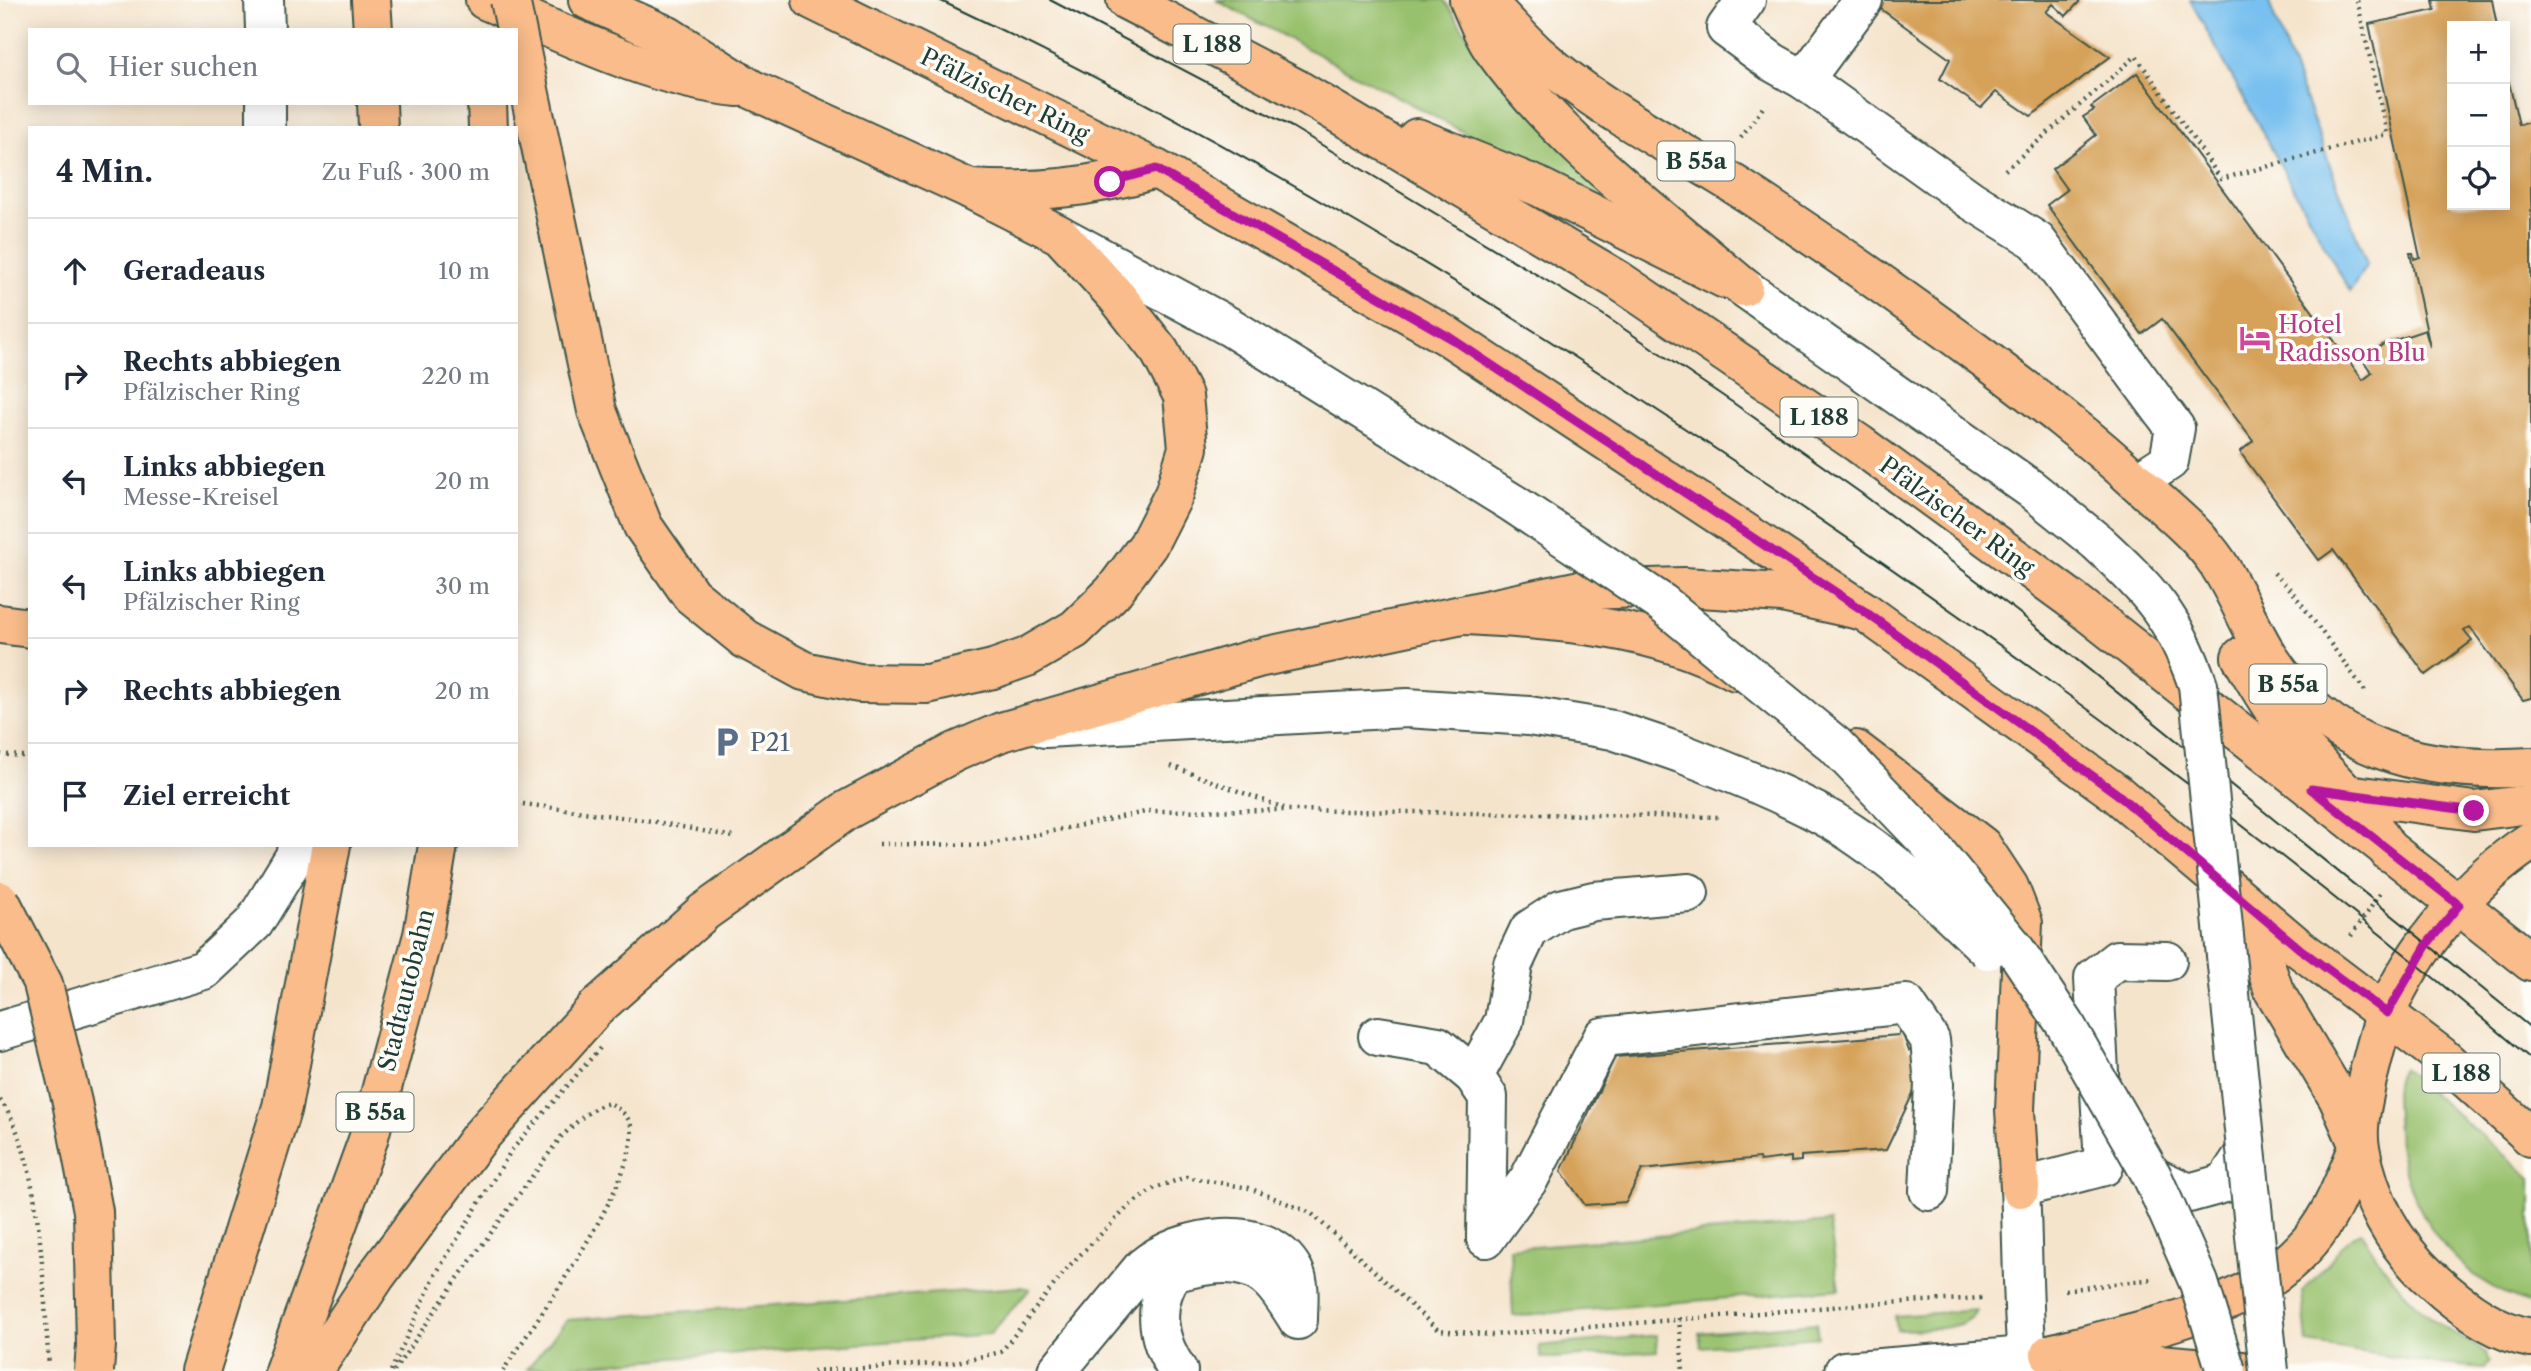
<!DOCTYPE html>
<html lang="de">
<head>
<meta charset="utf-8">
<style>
  :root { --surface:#fff; --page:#f6f6f7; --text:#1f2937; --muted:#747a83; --line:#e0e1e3 }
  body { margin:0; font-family:"Libre Caslon Text",serif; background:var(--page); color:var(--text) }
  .controls { position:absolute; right:21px; top:21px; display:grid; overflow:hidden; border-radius:0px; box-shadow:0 4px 18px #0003 }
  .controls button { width:63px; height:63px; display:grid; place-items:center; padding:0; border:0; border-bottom:2px solid var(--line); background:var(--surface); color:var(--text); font:35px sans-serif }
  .stop { position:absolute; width:21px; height:21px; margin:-16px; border:5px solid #b5179e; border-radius:50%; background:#fff }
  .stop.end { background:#b5179e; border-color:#fff; box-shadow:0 2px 7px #0008 }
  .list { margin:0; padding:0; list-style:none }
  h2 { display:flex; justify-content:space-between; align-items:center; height:91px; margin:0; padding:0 28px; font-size:30px }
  h2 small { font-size:23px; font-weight:400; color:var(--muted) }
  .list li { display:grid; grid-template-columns:46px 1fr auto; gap:21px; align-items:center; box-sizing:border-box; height:105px; padding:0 28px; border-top:2px solid var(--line) }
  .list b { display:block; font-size:26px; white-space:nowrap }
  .list p { margin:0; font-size:23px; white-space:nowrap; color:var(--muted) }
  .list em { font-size:23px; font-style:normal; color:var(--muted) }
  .icon { flex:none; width:38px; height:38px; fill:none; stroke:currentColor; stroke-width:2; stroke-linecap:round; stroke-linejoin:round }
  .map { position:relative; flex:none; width:2531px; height:1371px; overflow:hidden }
  .search { position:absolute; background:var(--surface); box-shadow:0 4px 18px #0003; left:28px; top:28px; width:490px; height:77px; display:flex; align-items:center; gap:18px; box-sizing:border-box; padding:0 24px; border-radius:0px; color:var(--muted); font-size:26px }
  .panel { position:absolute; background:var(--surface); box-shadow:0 4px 18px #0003; left:28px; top:126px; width:490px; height:721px; border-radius:0px }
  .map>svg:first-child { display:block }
  .green { fill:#98c16d; stroke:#5c7f50; stroke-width:2 }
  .water { fill:#77c0ef; stroke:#4b7e92; stroke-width:2 }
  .building { fill:#d6a159 }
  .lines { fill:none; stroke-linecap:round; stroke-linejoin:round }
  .minor-casing { stroke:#3f564b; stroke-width:42 }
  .major-casing { stroke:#3f564b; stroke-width:42 }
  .highway-casing { stroke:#3f564b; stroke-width:42 }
  .path { stroke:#3f564b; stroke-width:4.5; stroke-dasharray:2 5; stroke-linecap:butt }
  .minor { stroke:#fff; stroke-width:38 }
  .major { stroke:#f9bc8a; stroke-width:38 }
  .highway { stroke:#f9bc8a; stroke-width:38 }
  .tram { stroke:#1f3d34; stroke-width:2 }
  .minor-bridge-casing { stroke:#3f564b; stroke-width:42; stroke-linecap:butt }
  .highway-bridge-casing { stroke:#3f564b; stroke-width:42; stroke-linecap:butt }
  .path-bridge { stroke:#3f564b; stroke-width:4.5; stroke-dasharray:2 5; stroke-linecap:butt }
  .minor-bridge { stroke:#fff; stroke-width:38 }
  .highway-bridge { stroke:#f9bc8a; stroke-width:38 }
  .route { stroke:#b5179e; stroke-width:9 }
  .labels { text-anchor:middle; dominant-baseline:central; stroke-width:7; stroke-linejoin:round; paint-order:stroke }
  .shield { fill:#fdfcf7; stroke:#62766e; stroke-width:2 }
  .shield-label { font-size:23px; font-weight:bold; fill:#1f3d34 }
  .street-label { font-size:24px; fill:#1f3d34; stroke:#fdfcf7 }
  .hotel-label { font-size:24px; fill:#b23c85; stroke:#fdfcf7; text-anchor:start }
  .service-label { font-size:24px; fill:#4e5e75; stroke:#fdfcf7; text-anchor:start }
</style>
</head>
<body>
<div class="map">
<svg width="2531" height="1371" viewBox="0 0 2531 1371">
  <rect width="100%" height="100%" fill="#fdfcf7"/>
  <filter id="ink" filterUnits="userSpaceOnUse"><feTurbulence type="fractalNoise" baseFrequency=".0143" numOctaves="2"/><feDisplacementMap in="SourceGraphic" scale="14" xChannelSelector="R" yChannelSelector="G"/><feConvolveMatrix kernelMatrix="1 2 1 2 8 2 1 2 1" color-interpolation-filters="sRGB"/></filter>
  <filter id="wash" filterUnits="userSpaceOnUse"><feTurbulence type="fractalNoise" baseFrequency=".00686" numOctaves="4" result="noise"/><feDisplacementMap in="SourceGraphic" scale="28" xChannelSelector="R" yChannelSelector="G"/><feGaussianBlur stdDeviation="1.57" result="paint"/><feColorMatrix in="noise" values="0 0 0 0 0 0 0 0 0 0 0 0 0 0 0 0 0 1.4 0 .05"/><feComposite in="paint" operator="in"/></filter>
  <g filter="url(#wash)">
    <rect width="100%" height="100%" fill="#f5e4cc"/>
    <!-- green -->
    <g class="green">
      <path d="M1216,0H1444L1473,44L1647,230Z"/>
      <path d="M2403,1068L2531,1178V1304C2448,1278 2399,1199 2396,1115C2395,1102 2393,1078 2403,1068Z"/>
      <path d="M1829,1222L1839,1289L1513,1316L1510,1248Z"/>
      <path d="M2361,1232C2381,1266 2403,1296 2435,1321C2451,1333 2470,1341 2486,1353L2489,1363L2485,1368L2429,1363L2307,1343L2302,1291C2319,1279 2345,1235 2361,1232Z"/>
      <path d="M1021,1287L1030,1289L990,1334L527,1369L567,1320Z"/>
      <path d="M1977,1310C1966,1333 1918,1329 1897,1330L1895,1316Z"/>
      <path d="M1816,1323L1818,1337L1701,1347L1699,1333Z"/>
      <path d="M1657,1335V1351L1552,1358H1541L1539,1346Z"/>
    </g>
    <!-- water -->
    <path class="water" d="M2190,0H2268L2367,264L2350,292Z"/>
    <g id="blocks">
      <!-- building -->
      <g class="building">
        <path d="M1877,0H2081L2066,16L2053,4L2046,12L2110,57L2031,116L1996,92L1981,108L1940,79L1950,59L1874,4Z"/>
        <path d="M2433,0H2492L2497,26H2452V205H2505V66L2519,125L2531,122V698L2523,700L2470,627L2464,631L2472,641L2426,675L2333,550L2319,560L2240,452L2253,441L2162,319L2142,334L2047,205L2067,190L2052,169L2096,135L2083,117L2094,110L2091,107L2137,73L2363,380L2372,373L2362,359L2384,344L2425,330L2430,347L2410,253H2413L2414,259L2420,257L2369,24L2435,10Z"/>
        <path d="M1899,1032H1902L1909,1051L1915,1050L1926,1066L1886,1150L1801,1156V1161L1791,1162V1157L1760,1161L1759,1158L1642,1170L1626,1202L1585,1205L1561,1171L1615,1057L1899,1035Z"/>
      </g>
    </g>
  </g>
  <g filter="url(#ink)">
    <use href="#blocks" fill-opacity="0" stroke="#3f564b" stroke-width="2"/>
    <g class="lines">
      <defs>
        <g id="minor">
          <path d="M264,0L265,30"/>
          <path d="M1746,0L1726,28L1772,62L1804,80"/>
          <path d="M1863,0L1804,80L1971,200L2037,241L2175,428L2169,461L2137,482"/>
          <path d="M266,103V128"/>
          <path d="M1065,238L1230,327L1514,504"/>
          <path d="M1743,287L2031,489L2097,542"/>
          <path d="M1045,728L1407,708L1529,716L1613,730L1678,752"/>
          <path d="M0,1031L204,970L254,923L295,856L297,845"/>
          <path d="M1378,1036L1438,1046L1474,1076L1488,1097L1486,1238"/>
          <path d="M1474,1076L1504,1021L1513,964L1529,930L1561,909L1594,901L1689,893"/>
          <path d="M2152,1176L2189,1193L2225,1183L2246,1151"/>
          <path d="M1486,1238L1529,1179L1603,1037L1906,1004L1930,1040L1934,1084L1929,1191"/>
          <path d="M2027,1356C2022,1300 2023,1244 2020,1188L2104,1166L2094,978L2117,960L2167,961"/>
          <path d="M1057,1371L1143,1267C1180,1236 1266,1219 1294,1271C1301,1285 1298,1304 1298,1320"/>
          <path d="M1178,1371C1157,1341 1151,1305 1173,1273C1205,1264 1245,1255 1271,1282C1281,1292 1289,1306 1297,1318"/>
          <path d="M1844,1371L2050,1354"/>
        </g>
        <g id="major">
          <path d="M812,0L1156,169L1449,337L1864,611L2116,793L2300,949L2441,1056L2531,1137"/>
          <path d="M1126,0L1297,89L1618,280L1859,444L2071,599L2531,962"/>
          <path d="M1417,138L1537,186L1725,279"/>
          <path d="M970,189C1039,193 1089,188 1156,169"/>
          <path d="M2325,791L2474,811L2531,804"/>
          <path d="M2531,841C2471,880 2414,947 2386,1013C2378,1035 2373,1058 2367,1080C2363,1101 2356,1126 2360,1148C2369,1199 2394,1245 2432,1280C2459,1305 2495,1332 2531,1338"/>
          <path d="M2050,1354C2137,1330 2249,1314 2310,1241C2333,1214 2345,1178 2359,1146L2338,1098L2274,991L2244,903"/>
          <path d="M2076,1357L2242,1371"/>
        </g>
        <g id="highway">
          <path d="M371,0L373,30"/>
          <path d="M485,0C564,34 653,79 738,87"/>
          <path d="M588,0L668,36L751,89L970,189L1060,235L1117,297L1160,352L1183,396L1188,448L1174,494L1148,545L1113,592L1075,629L1027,657L993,669"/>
          <path d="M1469,0C1476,15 1482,34 1492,48C1559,142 1656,213 1743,287"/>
          <path d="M1485,0C1502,18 1518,36 1536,53C1599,110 1679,148 1749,194C1829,246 1908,302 1985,359C2037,398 2089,437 2137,482C2163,507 2196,531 2217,562C2237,592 2249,626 2268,656C2328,751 2425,774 2531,767"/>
          <path d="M377,103L378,128"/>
          <path d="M487,103L488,128"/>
          <path d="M1463,615C1556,620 1652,625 1736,671"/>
          <path d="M0,624L30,628"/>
          <path d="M2241,657C2258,685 2274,714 2295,739C2329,778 2364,806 2389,852"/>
          <path d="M1856,750L1982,846L2009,887L2023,923L2015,1110L2020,1188"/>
          <path d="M955,752L1001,732L1258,658L1580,590L1683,587L1782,593L1864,611"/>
          <path d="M200,1371L282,1107L331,845"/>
          <path d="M284,1371L368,1140L423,935L438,845"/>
          <path d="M313,1371L376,1276L479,1138L597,1007"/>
        </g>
      </defs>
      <!-- minor casing -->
      <use href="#minor" class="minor-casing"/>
      <!-- major casing -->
      <use href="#major" class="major-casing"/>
      <!-- highway casing -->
      <use href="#highway" class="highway-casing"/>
      <!-- path -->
      <g class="path">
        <path d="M1741,138L1764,106"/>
        <path d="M2005,170L2136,56L2221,179L2387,134L2357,0"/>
        <path d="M2274,573L2292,591L2365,691"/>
        <path d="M0,754L30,757"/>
        <path d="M1171,766L1284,808"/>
        <path d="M516,803L651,821L734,837"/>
        <path d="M879,844L985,845L1150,811L1290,810L1720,817"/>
        <path d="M2351,936L2380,894"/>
        <path d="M0,1100C43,1157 43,1294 49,1365"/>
        <path d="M2065,1290L2153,1279"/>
        <path d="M1679,1318L1683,1371"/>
        <path d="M394,1371L455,1282L561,1137C576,1123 590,1107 610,1103C619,1109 629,1116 631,1126C641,1178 533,1324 503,1371"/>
        <path d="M813,1371L952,1363L1001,1352L1069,1266L1129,1206L1155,1188L1186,1177L1249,1188L1311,1213L1438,1330L1492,1335L1867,1304L1983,1298"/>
      </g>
      <!-- minor -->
      <use href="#minor" class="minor"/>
      <!-- major -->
      <use href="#major" class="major"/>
      <!-- highway -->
      <use href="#highway" class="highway"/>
      <!-- tram -->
      <g class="tram">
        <path d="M939,0C1227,136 1498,302 1762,480C2028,659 2286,851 2531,1059"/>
        <path d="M1050,0L1292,127L1602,314L1732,402L1861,493L2018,612L2531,1028"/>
      </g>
      <defs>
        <g id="minor-bridge">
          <path d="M1514,504L1662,603L1835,745L1928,842L2013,946L2065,1024L2152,1176L2199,1283L2226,1371"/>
          <path d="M2097,542C2149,590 2174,616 2198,685L2269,1371"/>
          <path d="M1678,752C1729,772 1783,793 1831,820C1889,854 1940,903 1988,950"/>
        </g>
        <g id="highway-bridge">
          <path d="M510,0L597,411L643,526L691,595L745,639L804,671L859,683L927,684L993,669"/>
          <path d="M0,901L43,984L72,1102L93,1211L96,1345L94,1371"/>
          <path d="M597,1007L704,912L847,810L955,752"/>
        </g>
      </defs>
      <!-- minor-bridge casing -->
      <use href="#minor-bridge" class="minor-bridge-casing"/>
      <!-- highway-bridge casing -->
      <use href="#highway-bridge" class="highway-bridge-casing"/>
      <!-- path-bridge -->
      <path class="path-bridge" d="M391,1371L435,1275L511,1151L600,1048"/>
      <!-- minor-bridge -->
      <use href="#minor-bridge" class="minor-bridge"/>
      <!-- highway-bridge -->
      <use href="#highway-bridge" class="highway-bridge"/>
    </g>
  </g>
  <g class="lines" filter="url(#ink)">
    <!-- route -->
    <path class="route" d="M1110,182L1156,169L1449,337L1864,611L2116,793L2300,949L2387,1013L2428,943L2459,905L2311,789L2474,811"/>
  </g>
  <!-- icons -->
  <defs>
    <symbol id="hotel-bare" viewBox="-9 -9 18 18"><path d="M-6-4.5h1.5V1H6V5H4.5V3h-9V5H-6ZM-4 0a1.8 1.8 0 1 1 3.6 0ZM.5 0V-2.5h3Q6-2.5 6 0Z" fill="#d1479c" stroke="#fdfcf7" stroke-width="2.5" paint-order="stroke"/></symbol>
    <symbol id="parking-bare" viewBox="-9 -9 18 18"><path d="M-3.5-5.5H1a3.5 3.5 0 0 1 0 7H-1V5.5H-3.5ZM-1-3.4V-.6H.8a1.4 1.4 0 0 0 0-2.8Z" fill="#5c6f8a" stroke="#fdfcf7" stroke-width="2.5" paint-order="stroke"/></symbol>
  </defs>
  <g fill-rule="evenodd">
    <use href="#hotel-bare" x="2233" y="316" width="44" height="44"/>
    <use href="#parking-bare" x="705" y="720" width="44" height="44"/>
  </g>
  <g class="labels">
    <!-- shield labels -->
    <g class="shield">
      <rect x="1173.5" y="24.5" width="77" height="39" rx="5"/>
      <rect x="1657.5" y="141.5" width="77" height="39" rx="5"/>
      <rect x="1780.5" y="397.5" width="77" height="39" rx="5"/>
      <rect x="2249.5" y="664.5" width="77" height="39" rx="5"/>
      <rect x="2422.5" y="1053.5" width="77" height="39" rx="5"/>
      <rect x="336.5" y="1092.5" width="77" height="39" rx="5"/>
    </g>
    <g class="shield-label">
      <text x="1212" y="44">L 188</text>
      <text x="1696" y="161">B 55a</text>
      <text x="1819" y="417">L 188</text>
      <text x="2288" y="684">B 55a</text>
      <text x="2461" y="1073">L 188</text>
      <text x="375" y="1112">B 55a</text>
    </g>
    <!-- street labels -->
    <g class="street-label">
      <text transform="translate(1005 95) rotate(26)">Pfälzischer Ring</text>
      <text transform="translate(1957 516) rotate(36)">Pfälzischer Ring</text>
      <text transform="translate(406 990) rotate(-76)">Stadtautobahn</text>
    </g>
    <!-- hotel labels -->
    <g class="hotel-label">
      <text x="2278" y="324">Hotel<tspan x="2278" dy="28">Radisson Blu</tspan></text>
    </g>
    <!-- service labels -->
    <g class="service-label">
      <text x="750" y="742">P21</text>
    </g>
  </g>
</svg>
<div class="controls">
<button>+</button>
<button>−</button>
<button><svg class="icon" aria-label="locate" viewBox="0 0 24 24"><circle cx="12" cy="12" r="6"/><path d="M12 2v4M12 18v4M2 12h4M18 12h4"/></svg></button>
</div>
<div class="stop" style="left:1110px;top:182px"></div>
<div class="stop end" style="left:2474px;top:811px"></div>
<div class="search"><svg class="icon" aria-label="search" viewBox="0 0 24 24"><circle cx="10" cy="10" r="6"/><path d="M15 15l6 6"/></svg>Hier suchen</div>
<section class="panel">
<h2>4 Min.<small>Zu Fuß · 300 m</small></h2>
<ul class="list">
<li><svg class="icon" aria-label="ahead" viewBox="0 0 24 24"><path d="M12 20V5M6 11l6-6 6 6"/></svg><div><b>Geradeaus</b></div><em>10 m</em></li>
<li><svg class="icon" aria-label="right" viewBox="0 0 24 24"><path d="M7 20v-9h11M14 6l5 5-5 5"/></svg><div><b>Rechts abbiegen</b><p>Pfälzischer Ring</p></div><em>220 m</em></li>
<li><svg class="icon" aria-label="left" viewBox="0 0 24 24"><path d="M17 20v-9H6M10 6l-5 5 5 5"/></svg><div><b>Links abbiegen</b><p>Messe-Kreisel</p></div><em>20 m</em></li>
<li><svg class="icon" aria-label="left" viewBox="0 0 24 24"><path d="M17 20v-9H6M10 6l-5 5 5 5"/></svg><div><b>Links abbiegen</b><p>Pfälzischer Ring</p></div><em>30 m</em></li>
<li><svg class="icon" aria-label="right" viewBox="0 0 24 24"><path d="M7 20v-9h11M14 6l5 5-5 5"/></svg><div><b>Rechts abbiegen</b></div><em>20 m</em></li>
<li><svg class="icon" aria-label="arrive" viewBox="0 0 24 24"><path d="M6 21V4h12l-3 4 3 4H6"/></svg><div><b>Ziel erreicht</b></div></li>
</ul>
</section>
</div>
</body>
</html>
